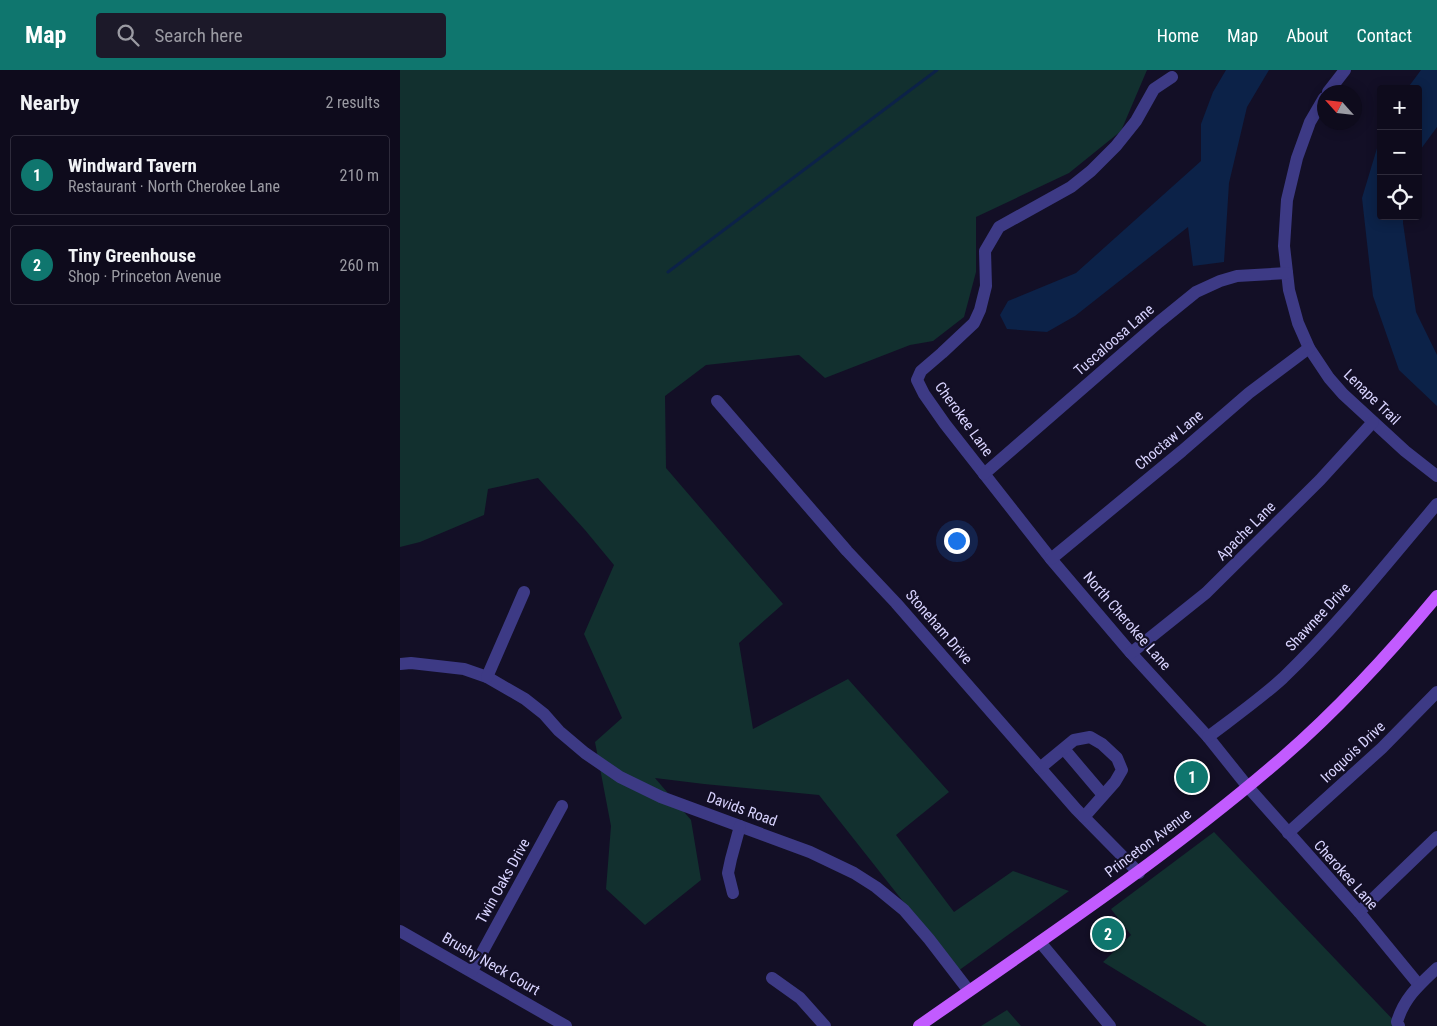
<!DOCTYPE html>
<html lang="en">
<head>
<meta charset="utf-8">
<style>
  :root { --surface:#0e0b1c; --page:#1c1929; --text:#f1f3f6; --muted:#9b9ba3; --line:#2e2b3b; --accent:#0f766e }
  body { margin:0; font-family:"Roboto Condensed",sans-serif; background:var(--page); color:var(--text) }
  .controls { position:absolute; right:15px; top:15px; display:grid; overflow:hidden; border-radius:5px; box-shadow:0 2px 12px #0003 }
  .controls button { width:45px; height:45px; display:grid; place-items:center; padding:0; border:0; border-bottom:1px solid var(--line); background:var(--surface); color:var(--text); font:25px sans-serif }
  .compass { position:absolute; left:917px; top:15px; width:45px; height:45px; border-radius:50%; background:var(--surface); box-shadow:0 2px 12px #0003; rotate:297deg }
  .you { position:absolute; left:556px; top:470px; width:18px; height:18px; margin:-12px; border:4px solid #fff; border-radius:50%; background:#1a73e8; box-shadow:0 0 0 8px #1a73e833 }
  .badge { display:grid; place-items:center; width:32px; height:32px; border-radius:50%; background:var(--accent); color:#fff; font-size:16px; font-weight:700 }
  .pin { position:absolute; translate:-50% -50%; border:2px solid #fff; box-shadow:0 1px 5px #0006 }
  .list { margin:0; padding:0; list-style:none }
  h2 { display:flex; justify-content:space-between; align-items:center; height:65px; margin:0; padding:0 20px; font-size:21px }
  h2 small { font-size:16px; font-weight:400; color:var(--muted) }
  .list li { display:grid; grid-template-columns:32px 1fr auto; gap:15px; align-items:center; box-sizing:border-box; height:80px; margin:0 10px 10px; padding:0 10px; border:1px solid var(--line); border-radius:5px }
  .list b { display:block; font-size:19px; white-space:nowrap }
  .list p { margin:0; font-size:16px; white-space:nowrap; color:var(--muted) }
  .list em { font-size:16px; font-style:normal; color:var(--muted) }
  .icon { flex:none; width:28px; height:28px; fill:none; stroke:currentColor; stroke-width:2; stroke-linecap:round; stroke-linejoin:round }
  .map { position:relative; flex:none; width:1037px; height:956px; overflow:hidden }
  header { display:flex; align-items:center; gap:30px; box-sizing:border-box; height:70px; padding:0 25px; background:var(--accent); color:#fff }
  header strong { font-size:24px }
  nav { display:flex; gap:28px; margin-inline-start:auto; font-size:18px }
  .search { width:350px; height:45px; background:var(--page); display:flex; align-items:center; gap:12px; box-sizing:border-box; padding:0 18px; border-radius:5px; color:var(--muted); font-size:19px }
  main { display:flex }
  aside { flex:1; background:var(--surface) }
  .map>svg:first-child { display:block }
  .green { fill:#12302f }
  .water { fill:#0c2248 }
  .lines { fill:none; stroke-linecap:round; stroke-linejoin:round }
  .stream { stroke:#0c2248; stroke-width:3 }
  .minor { stroke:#3d3a85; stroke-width:12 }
  .major { stroke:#c25bff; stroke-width:12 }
  .labels { text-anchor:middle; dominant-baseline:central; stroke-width:4.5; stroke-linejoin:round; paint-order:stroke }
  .street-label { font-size:15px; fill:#d9d4ff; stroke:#130f26 }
</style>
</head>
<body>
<header>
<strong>Map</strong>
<div class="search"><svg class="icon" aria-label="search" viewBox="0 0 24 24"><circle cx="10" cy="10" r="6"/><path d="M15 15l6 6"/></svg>Search here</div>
<nav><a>Home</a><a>Map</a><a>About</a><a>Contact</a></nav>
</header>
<main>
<aside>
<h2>Nearby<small>2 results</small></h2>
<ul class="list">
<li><span class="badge">1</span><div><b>Windward Tavern</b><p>Restaurant · North Cherokee Lane</p></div><em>210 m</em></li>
<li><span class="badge">2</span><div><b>Tiny Greenhouse</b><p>Shop · Princeton Avenue</p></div><em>260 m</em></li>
</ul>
</aside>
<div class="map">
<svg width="1037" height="956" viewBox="0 0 1037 956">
  <rect width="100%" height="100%" fill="#130f26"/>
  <!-- green -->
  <g class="green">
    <path d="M0,0H747L721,61L669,103L576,147V202L564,247L533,271L510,275L425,308L399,285L306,295L265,326L266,398L383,534L339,573L353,659L448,609L549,722L496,765L554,842L613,801L669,821L558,901L419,725L304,714L255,708L291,750L301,810L245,855L206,819L211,756L195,672L222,648L184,564L214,495L185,460L138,408L88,419L84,445L20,472L0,477Z"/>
    <path d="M814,762L999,956H807L803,953L703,892L731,865L711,839Z"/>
    <path d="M607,940L621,956H581Z"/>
  </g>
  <!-- water -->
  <g class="water">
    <path d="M826,0H869L847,37L829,113L824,192L793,196L788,157L675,246L647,262L607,259L600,245L608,231L676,203L801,91V54L813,22Z"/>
    <path d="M1021,0H1037V57L1018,83V19H1007Z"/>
    <path d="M981,65V146H1003V153L1016,242L1037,285V336L999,300L973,226L962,128Z"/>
  </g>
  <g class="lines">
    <!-- stream -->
    <path class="stream" d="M268,202L537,0"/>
    <!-- minor -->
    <g class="minor">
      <path d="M772,7L754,19L736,51L716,76L691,101L671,117L599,157L585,181L586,216L580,240L574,253L542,283L521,301L517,310L524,324L545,354L651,489L731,583L808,667L848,717L959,842L1019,915"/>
      <path d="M928,22L945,0"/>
      <path d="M924,28L910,52L897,88L887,130L884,176L889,220L898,253L909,278L929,308L943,324L1005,381L1037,406"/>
      <path d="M317,331L447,481L496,533L676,739L739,803"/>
      <path d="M584,404L759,252L796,222L820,211L837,206L887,203"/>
      <path d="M651,489L782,381L849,323L909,278"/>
      <path d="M731,583L806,523L920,410L973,352"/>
      <path d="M0,594L11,593L64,599L87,607L125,629L144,644L159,661L185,683L220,707L261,727L410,782L454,803L476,817L504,840L529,869L569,921"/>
      <path d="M87,607L124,522"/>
      <path d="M808,667C833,648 860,629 883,608C939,554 987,493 1037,434"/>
      <path d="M664,679L703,725"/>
      <path d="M640,698L674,670L690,667L702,674L717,688L722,700L715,712L684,747"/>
      <path d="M888,763L982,678L1037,622"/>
      <path d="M333,823L328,803L331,789L340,756"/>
      <path d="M959,842L1037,767"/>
      <path d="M0,861L166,956"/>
      <path d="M640,872L710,956"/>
      <path d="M72,901L162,736"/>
      <path d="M372,908L400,928L425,956"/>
      <path d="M999,956L997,952C1004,928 1019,915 1037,898"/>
    </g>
    <!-- major -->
    <path class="major" d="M519,956C643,869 769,786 883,687C939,638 990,583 1037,526"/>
  </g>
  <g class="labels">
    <!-- street labels -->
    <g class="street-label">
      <text transform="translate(714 270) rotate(-41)">Tuscaloosa Lane</text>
      <text transform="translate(972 327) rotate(44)">Lenape Trail</text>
      <text transform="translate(564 349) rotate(54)">Cherokee Lane</text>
      <text transform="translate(769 370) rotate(-40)">Choctaw Lane</text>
      <text transform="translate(846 461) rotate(-45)">Apache Lane</text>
      <text transform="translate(918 547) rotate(-47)">Shawnee Drive</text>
      <text transform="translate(727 551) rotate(49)">North Cherokee Lane</text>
      <text transform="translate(539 557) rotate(49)">Stoneham Drive</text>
      <text transform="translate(953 682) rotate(-43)">Iroquois Drive</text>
      <text transform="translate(342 739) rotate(20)">Davids Road</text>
      <text transform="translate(748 773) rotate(-37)">Princeton Avenue</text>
      <text transform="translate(946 805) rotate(48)">Cherokee Lane</text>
      <text transform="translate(103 811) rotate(-61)">Twin Oaks Drive</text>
      <text transform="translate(91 894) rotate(30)">Brushy Neck Court</text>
    </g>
  </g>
</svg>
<div class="controls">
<button>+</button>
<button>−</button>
<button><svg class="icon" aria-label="locate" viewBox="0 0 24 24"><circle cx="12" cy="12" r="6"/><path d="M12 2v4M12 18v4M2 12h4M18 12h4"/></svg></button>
</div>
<svg class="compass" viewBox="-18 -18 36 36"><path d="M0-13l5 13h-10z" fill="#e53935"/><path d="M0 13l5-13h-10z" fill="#9b9ba3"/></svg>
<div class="you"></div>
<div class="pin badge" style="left:792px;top:707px">1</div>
<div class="pin badge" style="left:708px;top:864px">2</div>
</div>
</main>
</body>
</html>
